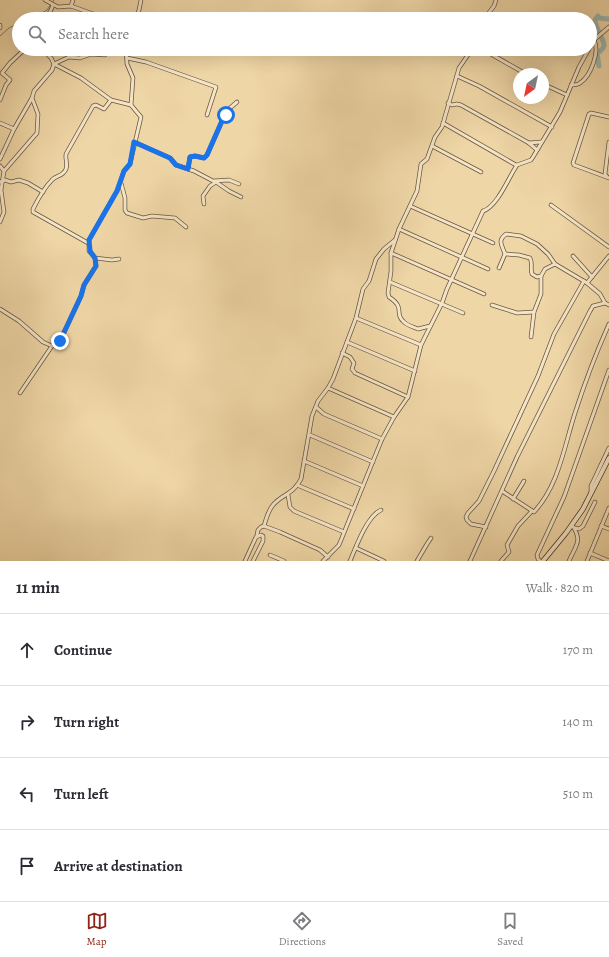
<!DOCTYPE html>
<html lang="en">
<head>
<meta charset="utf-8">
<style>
  :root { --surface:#fff; --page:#f7f7f7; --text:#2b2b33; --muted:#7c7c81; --line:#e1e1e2; --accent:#8f2418 }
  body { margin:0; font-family:Alegreya,serif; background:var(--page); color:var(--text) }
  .compass { position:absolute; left:513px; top:68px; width:36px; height:36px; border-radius:50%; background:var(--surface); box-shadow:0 4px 16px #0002; rotate:213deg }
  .stop { position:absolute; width:12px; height:12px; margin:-9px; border:3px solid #1a73e8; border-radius:50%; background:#fff }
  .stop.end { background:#1a73e8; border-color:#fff; box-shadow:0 1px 4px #0008 }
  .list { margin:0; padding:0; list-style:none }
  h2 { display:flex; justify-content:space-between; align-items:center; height:52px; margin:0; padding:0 16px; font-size:17px }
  h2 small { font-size:13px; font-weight:400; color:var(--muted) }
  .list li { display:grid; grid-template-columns:26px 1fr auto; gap:12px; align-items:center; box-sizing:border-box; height:72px; padding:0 16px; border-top:1px solid var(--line) }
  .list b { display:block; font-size:15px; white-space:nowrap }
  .list em { font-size:13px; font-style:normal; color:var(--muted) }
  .icon { flex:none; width:22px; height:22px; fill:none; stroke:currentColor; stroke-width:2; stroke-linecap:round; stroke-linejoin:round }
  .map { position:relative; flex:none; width:609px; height:561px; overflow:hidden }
  .search { position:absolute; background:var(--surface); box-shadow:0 4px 16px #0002; left:12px; right:12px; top:12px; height:44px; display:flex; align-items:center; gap:10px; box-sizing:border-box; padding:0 14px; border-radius:22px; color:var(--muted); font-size:15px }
  .sheet { height:340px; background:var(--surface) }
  nav { display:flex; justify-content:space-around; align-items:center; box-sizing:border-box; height:56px; border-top:1px solid var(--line); background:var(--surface); font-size:11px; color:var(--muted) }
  nav a { display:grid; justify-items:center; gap:2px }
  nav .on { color:var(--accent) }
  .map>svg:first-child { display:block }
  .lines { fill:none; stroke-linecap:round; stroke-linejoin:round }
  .stream { stroke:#748076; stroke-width:1 }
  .river { stroke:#9cb7b0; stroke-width:5 }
  .minor-casing { stroke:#665742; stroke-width:4.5 }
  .secondary-casing { stroke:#382d20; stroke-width:5.5 }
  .minor { stroke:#f5e4c5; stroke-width:3 }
  .secondary { stroke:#f5e4c5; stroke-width:4 }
  .route { stroke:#1a73e8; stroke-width:5 }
</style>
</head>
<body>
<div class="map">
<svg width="609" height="561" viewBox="0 0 609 561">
  <rect width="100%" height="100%" fill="#efd6a6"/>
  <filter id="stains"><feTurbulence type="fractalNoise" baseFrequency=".005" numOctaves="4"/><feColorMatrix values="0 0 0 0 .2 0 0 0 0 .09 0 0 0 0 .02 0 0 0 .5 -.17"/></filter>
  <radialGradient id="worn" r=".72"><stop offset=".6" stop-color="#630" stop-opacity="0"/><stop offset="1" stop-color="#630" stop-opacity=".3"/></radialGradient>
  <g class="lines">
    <!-- stream -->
    <g class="stream">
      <path d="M32,19L47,10L54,0"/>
      <path d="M0,36L9,28L19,23"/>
    </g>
    <!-- river -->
    <path class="river" d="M599,66L597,54C599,51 603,50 604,46C605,40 595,29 595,20L598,16L599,18L609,19"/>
    <defs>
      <g id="minor">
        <path d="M45,0L58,7L71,6L107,19"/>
        <path d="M71,6L73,0"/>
        <path d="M44,19L50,12L53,5"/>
        <path d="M136,19L139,10L141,0"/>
        <path d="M484,19L494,6L496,0"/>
        <path d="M0,25V28"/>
        <path d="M590,47L595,39L609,27"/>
        <path d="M42,49L51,58L54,64L81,78L111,100L131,105"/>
        <path d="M482,49L526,74"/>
        <path d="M127,58L146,62L216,87L207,115"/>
        <path d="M457,76L479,86L552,127"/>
        <path d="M543,84L567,95"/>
        <path d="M571,85C575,85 578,85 580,83C591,76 600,51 594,40"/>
        <path d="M0,100L6,85L10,80L2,73L10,63L25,49"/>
        <path d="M448,103L452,105L457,104L461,105L529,143L537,150"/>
        <path d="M609,117L591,113L589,114L573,163L574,165L609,178"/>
        <path d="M0,123L14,129"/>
        <path d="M443,123L516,165"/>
        <path d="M134,142L170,158L176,165L194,171L213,181L229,180L239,184"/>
        <path d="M529,143L541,142"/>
        <path d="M432,146L481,172"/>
        <path d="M0,159L14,129L32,98L34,91L52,70L54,64L69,57L80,58L91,54L105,55L108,53L111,49"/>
        <path d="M0,166L4,171L1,190L4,212L0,222"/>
        <path d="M188,169L190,157L195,156L204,158L207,155L222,121L230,108L237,102"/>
        <path d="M4,171L37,133L38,114L32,98"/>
        <path d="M607,177L605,174L609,142"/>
        <path d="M0,182L5,180L11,182L19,180L28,183L43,192"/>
        <path d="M121,183L125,198V210L127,213L143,218L152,216L175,218L186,227"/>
        <path d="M204,204L203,196L210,186L216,182L229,191L241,197"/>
        <path d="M551,205L609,247"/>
        <path d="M410,206L493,243"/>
        <path d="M399,229L488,269"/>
        <path d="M88,243L33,212V209C38,199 44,188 52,180C56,175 63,177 66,169C68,164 65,159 66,154L93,106L96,105L104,109L111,100"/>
        <path d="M391,253L484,294"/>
        <path d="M505,254L519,255L530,258C533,264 530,268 532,274L537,277L541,276"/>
        <path d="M573,256L592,277"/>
        <path d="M95,258L112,260L119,259"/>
        <path d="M499,268L505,254C502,245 497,241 506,234L521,236L537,244L548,254L555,264L587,283L600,294L605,303L609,305"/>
        <path d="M390,282L463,313"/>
        <path d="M587,283L609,256"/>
        <path d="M492,305L517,313L534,312"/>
        <path d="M0,309L19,321L43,342L52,346"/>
        <path d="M356,318L421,345"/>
        <path d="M430,326L418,329C413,327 406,325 403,321C394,313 406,308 389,297L388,293L391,271V253L399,229L417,191L421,164L427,159L435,137L442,127L459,68L472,49"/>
        <path d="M531,337L534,312L541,294V276L545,269L555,264"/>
        <path d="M347,342L415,371"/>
        <path d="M342,353L350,357L354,363L352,369L355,373L408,397"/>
        <path d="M328,388L394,417"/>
        <path d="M20,393L52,346L60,341L81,296L84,285L96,266L95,258L89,251V240L117,191L124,171L130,164L141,117L131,105L133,78L127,64L126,49"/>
        <path d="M316,407L324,414L382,439"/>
        <path d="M310,435L373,462"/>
        <path d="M304,461L363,486"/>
        <path d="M297,485L354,509"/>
        <path d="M502,491L534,512C559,485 564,447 575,413C585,382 596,353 609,324"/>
        <path d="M591,493V486L609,448"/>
        <path d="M288,495L290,507L294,511L344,532"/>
        <path d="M513,499L524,481"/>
        <path d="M264,526C266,519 268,511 273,505C282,494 293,495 301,479L312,416L318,401L328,388L333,379L356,318L363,289L369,281L376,259L384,249L395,240"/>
        <path d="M601,526L609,529"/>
        <path d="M486,527L471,524L467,520L466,517L468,513L479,501L494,471L538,376L554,334L584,281"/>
        <path d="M575,528L579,529L583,526L595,502"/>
        <path d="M257,535L258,530L261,527L264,526L280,532L320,550L328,557"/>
        <path d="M356,548L384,561"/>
        <path d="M590,553L609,561"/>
        <path d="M270,555L284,561"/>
        <path d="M245,561L256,537L261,535L263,536V541L253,561"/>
        <path d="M323,561L339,545L382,439L394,417L408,397L421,345L442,303L447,289L483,211C497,207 509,177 517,165L531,160L533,157L560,112L579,67L589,49"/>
        <path d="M350,561C356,547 367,516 381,510"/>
        <path d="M417,561L427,544L431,538"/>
        <path d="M470,561L517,457L590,311L593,306L605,303"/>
        <path d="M501,561L509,552L507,545L518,526L532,511"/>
        <path d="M540,561L538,559L537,555L564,497L609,370"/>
        <path d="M569,561C576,545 583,541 572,525"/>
        <path d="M587,561L609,508"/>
      </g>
      <path id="secondary" d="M543,561L566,533L583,509L609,458"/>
    </defs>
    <!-- minor casing -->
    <use href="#minor" class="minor-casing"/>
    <!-- secondary casing -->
    <use href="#secondary" class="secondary-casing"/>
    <!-- minor -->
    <use href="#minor" class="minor"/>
    <!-- secondary -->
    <use href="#secondary" class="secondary"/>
  </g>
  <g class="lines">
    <!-- route -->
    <path class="route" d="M60,341L81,296L84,285L96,266L95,258L90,251L89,240L117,191L124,171L130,164L134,142L170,158L176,165L188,169L190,157L195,156L204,158L207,155L222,121L226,115"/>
  </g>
  <rect width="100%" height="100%" filter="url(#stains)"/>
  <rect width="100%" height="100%" fill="url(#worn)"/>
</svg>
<svg class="compass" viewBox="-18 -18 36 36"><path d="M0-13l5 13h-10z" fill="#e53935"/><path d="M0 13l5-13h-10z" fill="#7c7c81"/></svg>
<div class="stop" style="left:226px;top:115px"></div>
<div class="stop end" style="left:60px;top:341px"></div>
<div class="search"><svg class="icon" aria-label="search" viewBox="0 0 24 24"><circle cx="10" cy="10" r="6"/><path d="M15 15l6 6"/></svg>Search here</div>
</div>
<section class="sheet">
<h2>11 min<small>Walk · 820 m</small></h2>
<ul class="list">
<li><svg class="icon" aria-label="ahead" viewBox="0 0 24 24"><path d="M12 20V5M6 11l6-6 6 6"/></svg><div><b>Continue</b></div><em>170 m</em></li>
<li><svg class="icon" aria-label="right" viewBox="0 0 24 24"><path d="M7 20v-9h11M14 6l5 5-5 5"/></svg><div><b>Turn right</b></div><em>140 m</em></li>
<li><svg class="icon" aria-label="left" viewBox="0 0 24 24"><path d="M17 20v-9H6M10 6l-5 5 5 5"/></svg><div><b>Turn left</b></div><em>510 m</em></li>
<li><svg class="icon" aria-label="arrive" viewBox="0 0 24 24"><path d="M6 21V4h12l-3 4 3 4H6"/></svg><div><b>Arrive at destination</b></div></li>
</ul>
</section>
<nav>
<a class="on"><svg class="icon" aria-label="map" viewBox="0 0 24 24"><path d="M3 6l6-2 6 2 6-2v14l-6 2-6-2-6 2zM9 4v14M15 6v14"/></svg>Map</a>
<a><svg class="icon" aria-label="directions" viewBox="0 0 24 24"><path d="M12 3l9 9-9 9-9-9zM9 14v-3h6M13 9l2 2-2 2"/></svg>Directions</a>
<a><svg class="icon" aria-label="saved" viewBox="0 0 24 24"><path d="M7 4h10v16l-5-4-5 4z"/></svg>Saved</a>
</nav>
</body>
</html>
